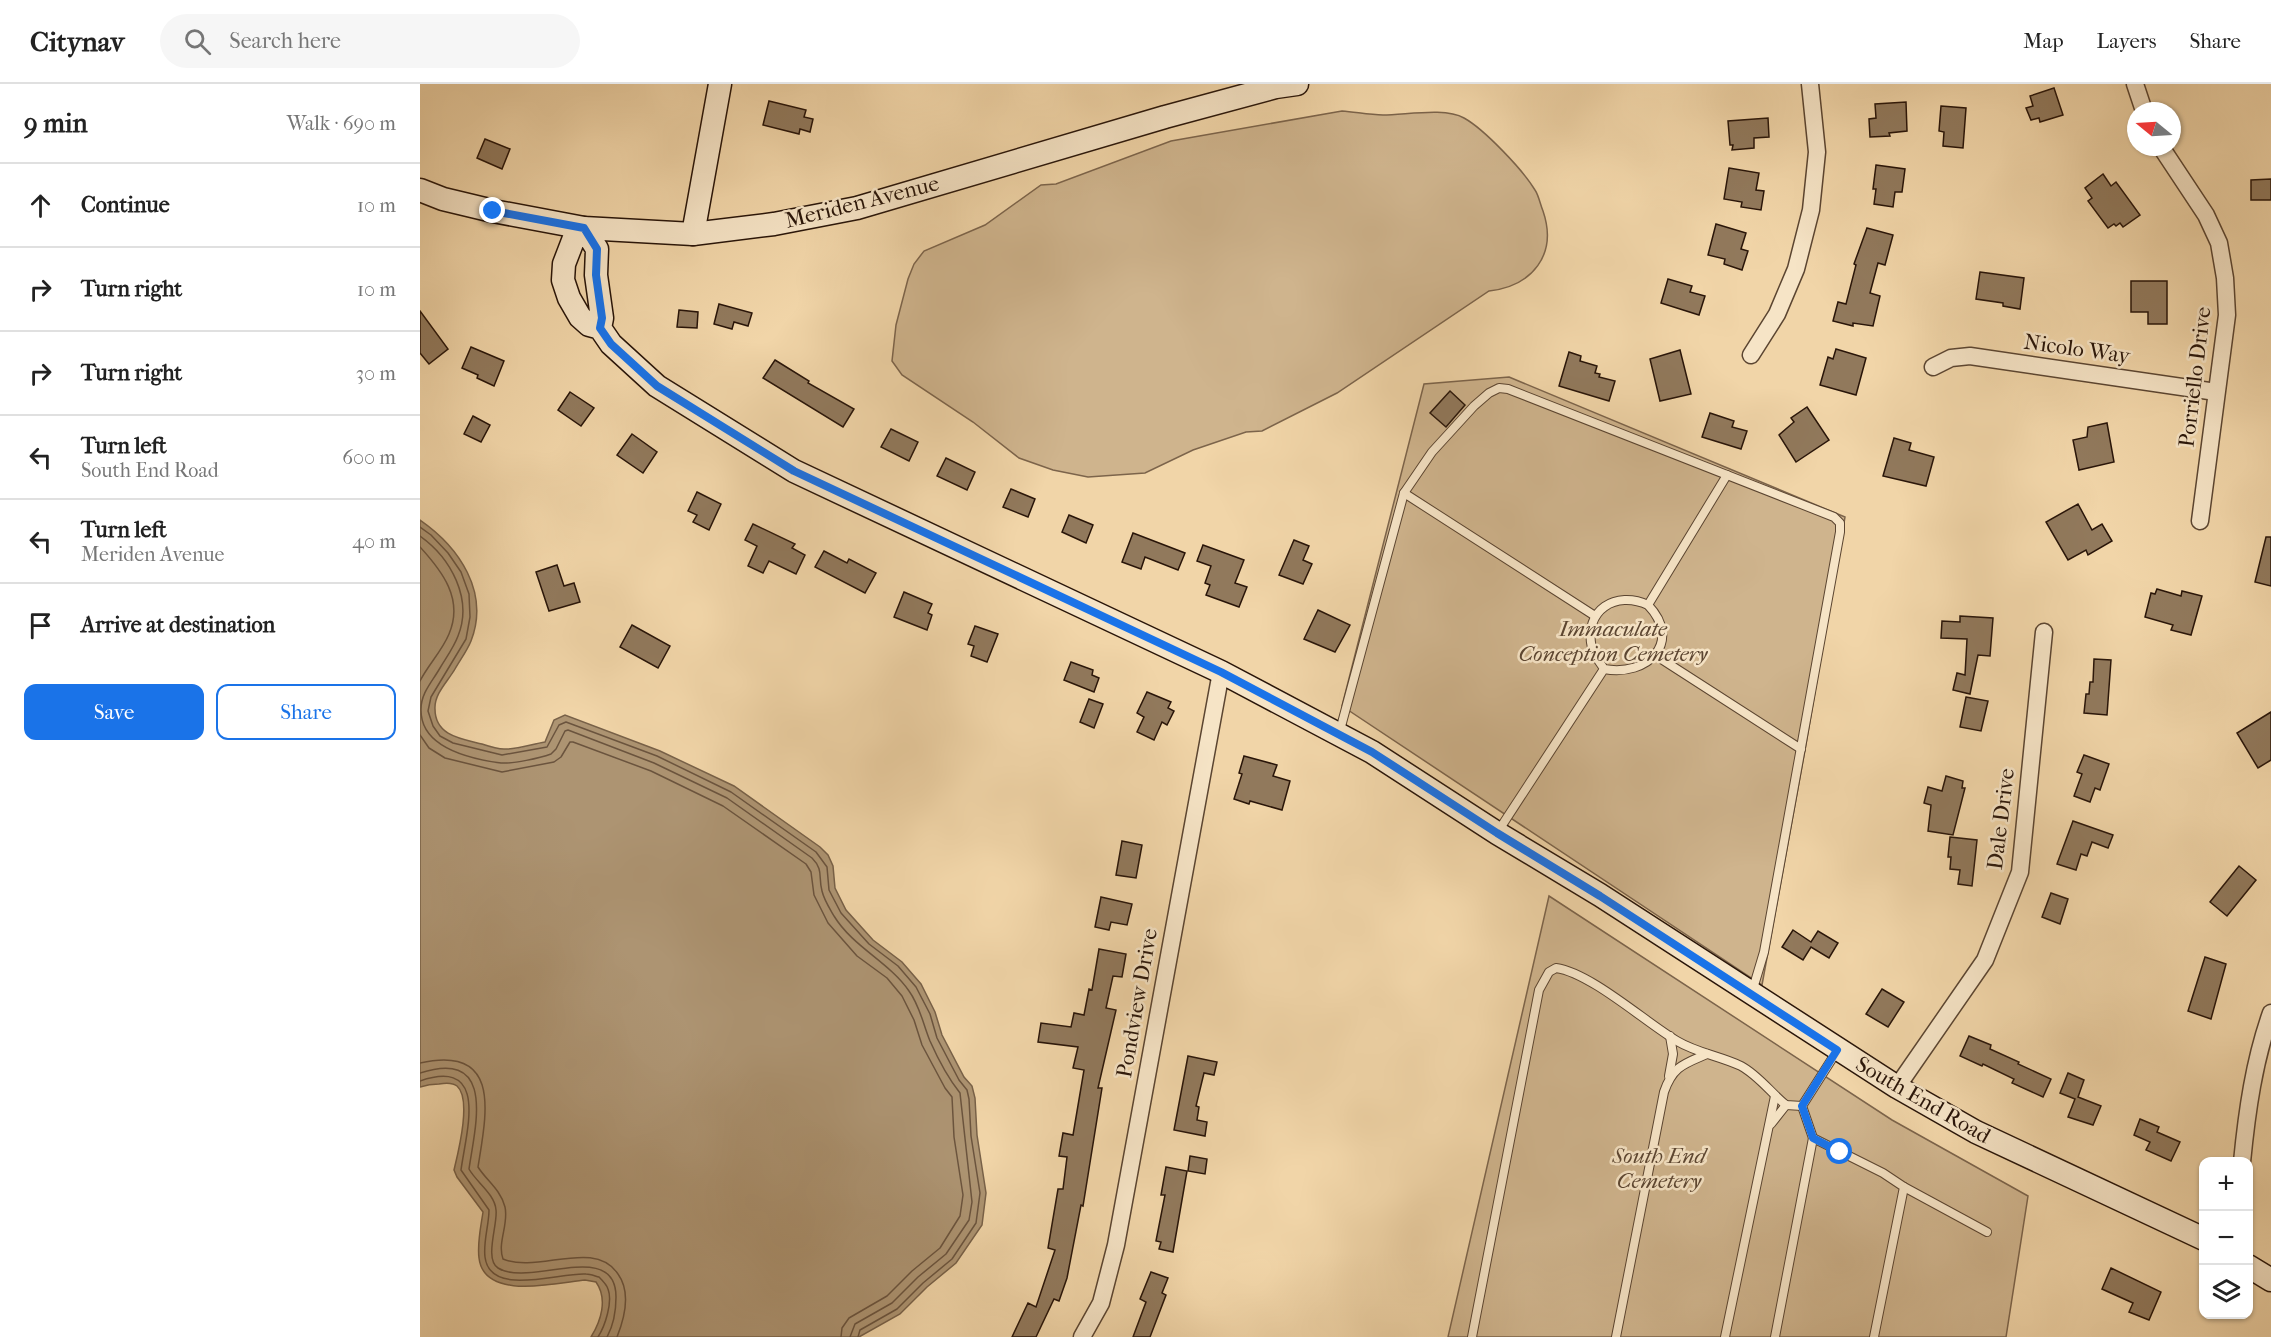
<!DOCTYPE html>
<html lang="en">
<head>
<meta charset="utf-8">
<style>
  :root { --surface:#fff; --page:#f6f6f6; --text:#222; --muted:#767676; --line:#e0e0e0; --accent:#1a73e8 }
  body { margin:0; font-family:"IM FELL French Canon",serif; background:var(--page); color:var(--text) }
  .controls { position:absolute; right:18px; bottom:18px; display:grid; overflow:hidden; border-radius:12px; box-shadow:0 2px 4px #0004 }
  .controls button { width:54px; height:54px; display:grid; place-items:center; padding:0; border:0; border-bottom:2px solid var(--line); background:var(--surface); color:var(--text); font:30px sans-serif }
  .compass { position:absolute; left:1707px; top:18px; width:54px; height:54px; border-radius:50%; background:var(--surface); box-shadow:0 2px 4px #0004; rotate:288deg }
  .stop { position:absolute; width:18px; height:18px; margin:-14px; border:4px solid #1a73e8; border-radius:50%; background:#fff }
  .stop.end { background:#1a73e8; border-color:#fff; box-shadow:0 2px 6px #0008 }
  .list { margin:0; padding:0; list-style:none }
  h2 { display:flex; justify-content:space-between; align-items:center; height:78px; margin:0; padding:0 24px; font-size:26px }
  h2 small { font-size:20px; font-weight:400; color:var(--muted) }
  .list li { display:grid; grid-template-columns:39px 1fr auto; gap:18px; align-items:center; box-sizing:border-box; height:84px; padding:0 24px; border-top:2px solid var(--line) }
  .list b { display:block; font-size:22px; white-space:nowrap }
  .list p { margin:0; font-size:20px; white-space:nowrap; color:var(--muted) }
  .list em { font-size:20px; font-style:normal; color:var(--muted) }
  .actions { display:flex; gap:12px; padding:18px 24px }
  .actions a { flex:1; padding:14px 0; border:2px solid var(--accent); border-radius:12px; text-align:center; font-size:21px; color:var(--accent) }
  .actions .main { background:var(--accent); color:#fff }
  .icon { flex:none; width:33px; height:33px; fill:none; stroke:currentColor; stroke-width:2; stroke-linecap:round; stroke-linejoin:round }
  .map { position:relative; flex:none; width:1851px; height:1253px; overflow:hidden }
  header { display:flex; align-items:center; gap:36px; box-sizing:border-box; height:84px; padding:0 30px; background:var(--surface); border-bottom:2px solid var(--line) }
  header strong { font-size:28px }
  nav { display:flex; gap:33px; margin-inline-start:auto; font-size:21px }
  .search { width:420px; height:54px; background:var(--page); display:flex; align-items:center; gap:15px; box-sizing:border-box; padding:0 21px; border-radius:33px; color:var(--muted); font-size:22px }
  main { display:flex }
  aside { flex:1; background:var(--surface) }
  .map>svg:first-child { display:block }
  .green { fill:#cfb48d; stroke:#7c644b; stroke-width:1.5 }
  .water { fill:#ad9472; stroke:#786148; stroke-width:1.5 }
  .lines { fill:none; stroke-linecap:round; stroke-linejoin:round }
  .shore { stroke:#6b543e; stroke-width:1.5 }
  .building { fill:#91795c; stroke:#291509; stroke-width:1.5 }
  .lane-casing { stroke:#5b4531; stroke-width:10 }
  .street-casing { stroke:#5b4531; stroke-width:19 }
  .secondary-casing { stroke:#291509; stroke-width:25 }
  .lane { stroke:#f6e4c6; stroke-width:8 }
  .street { stroke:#f6e4c6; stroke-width:16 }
  .secondary { stroke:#f6e4c6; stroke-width:22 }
  .route { stroke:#1a73e8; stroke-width:8 }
  .labels { text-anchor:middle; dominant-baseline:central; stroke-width:5; stroke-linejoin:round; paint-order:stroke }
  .street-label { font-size:22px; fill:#291509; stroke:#f6e4c6 }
  .park-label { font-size:22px; font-style:italic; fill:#5b4531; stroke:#f6e4c6 }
</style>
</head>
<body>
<header>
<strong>Citynav</strong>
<div class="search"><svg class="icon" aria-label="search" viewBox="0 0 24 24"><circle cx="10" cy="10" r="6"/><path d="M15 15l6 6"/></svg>Search here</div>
<nav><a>Map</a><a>Layers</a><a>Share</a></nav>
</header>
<main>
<aside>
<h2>9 min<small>Walk · 690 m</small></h2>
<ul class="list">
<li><svg class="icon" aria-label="ahead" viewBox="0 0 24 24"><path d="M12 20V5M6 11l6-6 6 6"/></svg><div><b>Continue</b></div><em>10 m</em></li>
<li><svg class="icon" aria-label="right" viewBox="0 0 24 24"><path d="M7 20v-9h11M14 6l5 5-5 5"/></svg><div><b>Turn right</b></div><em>10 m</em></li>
<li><svg class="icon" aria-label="right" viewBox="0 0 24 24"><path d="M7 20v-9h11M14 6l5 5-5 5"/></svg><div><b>Turn right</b></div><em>30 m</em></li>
<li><svg class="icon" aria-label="left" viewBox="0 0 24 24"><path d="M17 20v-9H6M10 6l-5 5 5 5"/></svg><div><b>Turn left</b><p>South End Road</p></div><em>600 m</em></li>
<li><svg class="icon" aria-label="left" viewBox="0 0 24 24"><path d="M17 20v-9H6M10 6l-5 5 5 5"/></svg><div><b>Turn left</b><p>Meriden Avenue</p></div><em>40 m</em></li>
<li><svg class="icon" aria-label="arrive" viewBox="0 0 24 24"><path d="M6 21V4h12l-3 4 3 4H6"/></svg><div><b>Arrive at destination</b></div></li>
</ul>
<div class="actions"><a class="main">Save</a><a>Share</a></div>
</aside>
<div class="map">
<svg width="1851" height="1253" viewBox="0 0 1851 1253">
  <rect width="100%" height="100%" fill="#f1d5a8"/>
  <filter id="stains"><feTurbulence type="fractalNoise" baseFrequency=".00333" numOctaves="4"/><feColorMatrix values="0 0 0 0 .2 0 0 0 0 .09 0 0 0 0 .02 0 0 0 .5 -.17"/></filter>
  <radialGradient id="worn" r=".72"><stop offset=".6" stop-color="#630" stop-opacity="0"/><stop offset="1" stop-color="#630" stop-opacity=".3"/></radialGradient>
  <!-- green -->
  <g class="green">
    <path d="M922,27C936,28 949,31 963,31C986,31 1025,23 1044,34C1064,45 1103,86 1115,106C1119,112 1120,120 1123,127C1138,171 1112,202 1069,207L917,309L842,347L826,348L773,366L725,389L668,393L633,386L599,374L553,338L482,291L472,277L476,241L488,195L494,180L504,167L565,141L621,101L636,100L751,57Z"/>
    <path d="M1089,293L1425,433L1385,666L1342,901L922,622L1004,300Z"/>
    <path d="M1129,812L1472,1036L1608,1112L1586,1253H1028Z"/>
  </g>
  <!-- water -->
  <path class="water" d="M0,436C39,463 70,508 51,557C47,567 40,576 35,585C28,597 14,610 15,625C15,652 42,655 62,660C68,662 77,665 84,665C97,666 112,660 125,658L134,636L145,631L240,667L314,702L400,763L408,771L413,782L415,804L426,826L453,856L482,878L501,900L515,928L522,951L544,993L552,1002L555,1014L557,1051L566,1109L562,1141L536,1179L507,1203L480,1230L439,1253H171C181,1237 188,1215 176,1198L165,1196C136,1199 64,1217 59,1174C57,1159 61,1142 63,1128L37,1093L34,1086C38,1069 52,1015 37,1002C32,998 25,999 19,1000C12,1000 6,1001 0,1003Z"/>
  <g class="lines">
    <!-- shore -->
    <g class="shore">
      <path d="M0,443L11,451L28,469L41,488L49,510L50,533L46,555L11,613L8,627L13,642L20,652L33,659L82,671L127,663L139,641L146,638L237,672L311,708L396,768L407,783L409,806L421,829L449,860L478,882L496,903L510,930L517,954L539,996L547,1006L549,1015L551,1052L560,1109L556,1139L532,1175L503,1199L477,1225L440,1246L438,1253"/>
      <path d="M0,452C31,474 53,515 38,552C34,563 26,574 20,584C12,598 1,609 1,625C0,664 52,675 81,679C93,680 120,674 131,670L136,665L145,647L148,646L234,679L307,714L392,774C404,786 398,793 402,807C404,816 410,825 414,832C433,863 469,878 489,907C500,922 503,940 510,957C518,975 528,994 540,1009L552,1118L549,1136L526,1170L498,1193L472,1219L435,1240L430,1253"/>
      <path d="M0,463C22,487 44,515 29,550C22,567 8,581 0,597"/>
      <path d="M0,651L9,664L25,674L82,688L134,678L141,673L150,658H153L231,687L303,722L386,780L391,788L394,811L408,839L437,872L467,894L482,912L494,936L502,961L525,1004L532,1013L534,1053L543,1111L540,1132L520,1164L492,1187L467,1212L429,1234L422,1244L421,1253"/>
      <path d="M0,979C83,960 66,1032 58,1083C66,1096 81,1106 85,1123C89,1140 77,1159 83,1175C118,1190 174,1154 198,1190C211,1208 205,1233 197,1253"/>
      <path d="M0,989C77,964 55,1043 49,1085C56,1098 75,1110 76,1126C78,1140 64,1175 78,1184C109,1204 196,1154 196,1213C196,1226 193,1242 187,1253"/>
      <path d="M0,997C70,973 46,1048 41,1086L69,1126C69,1141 63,1158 65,1173C70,1214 140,1188 166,1190C170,1190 175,1192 179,1193C182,1196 187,1201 188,1205C193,1218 185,1242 178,1253"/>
    </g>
  </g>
  <!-- building -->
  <g class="building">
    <path d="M1634,4L1643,31L1620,38L1619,34L1611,36L1606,24L1613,22L1610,12Z"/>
    <path d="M349,17L386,26L384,33L393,35L390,48L380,45L379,50L343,41Z"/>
    <path d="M1486,18L1487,47L1469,49L1470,52L1450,53L1449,35L1456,34L1455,20Z"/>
    <path d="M1521,22L1546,24L1543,64L1523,62L1524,48L1519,47Z"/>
    <path d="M1348,34L1349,53L1334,54V64L1312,66L1313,61H1310L1308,37Z"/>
    <path d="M65,55L90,65L82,85L57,74Z"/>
    <path d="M1456,81L1485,85L1482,108H1475L1473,123L1454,120L1456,105H1453Z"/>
    <path d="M1309,84L1339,89L1336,106L1344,107L1341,126L1321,123L1322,118L1304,115Z"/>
    <path d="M1683,90L1691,102L1696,98L1720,131L1703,143L1700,139L1696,142L1694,140L1688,144L1668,117L1672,114L1665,104Z"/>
    <path d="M1851,95V116H1831V96Z"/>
    <path d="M1296,140L1326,149L1321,165L1328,167L1322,186L1304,180L1305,175L1288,171Z"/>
    <path d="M1447,144L1473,151L1465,181L1458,179L1450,209L1460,212L1453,242L1433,239V242L1413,237L1418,218L1426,220L1436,181L1434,180Z"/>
    <path d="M1560,188L1604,194L1600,225L1583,222V219L1556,215Z"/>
    <path d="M1248,195L1272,202L1270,208L1285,212L1279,231L1241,219Z"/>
    <path d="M1711,197H1747V240H1728V228H1711Z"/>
    <path d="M299,220L332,229L328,242L314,238L312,245L294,240Z"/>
    <path d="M259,226L278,228L277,244L257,243Z"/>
    <path d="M0,227L28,265L9,280L0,269Z"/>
    <path d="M51,263L84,277L74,302L57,294L58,291L42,284Z"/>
    <path d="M1416,265L1446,274L1436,311L1400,301L1408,273L1413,275Z"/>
    <path d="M1260,266L1271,310L1240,317L1230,275Z"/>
    <path d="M1149,268L1161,272L1160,277L1177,282L1175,289L1180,290L1179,293L1195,297L1189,317L1139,302Z"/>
    <path d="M355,276L389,297L388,299L434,325L423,343L343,294Z"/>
    <path d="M1030,307L1045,321L1026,343L1010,329Z"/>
    <path d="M150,308L174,324L161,342L138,326Z"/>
    <path d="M1387,323L1409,356L1376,378L1359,351L1374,338L1371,334Z"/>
    <path d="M1290,329L1314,337L1312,343L1327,347L1321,365L1282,353Z"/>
    <path d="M53,332L70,341L61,358L44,350Z"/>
    <path d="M1687,339L1694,378L1659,386L1653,356L1667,353L1668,343Z"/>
    <path d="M471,345L498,358L489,377L461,363Z"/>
    <path d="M212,350L237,368L223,389L197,371Z"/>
    <path d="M1474,354L1491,359L1489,366L1514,373L1506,402L1463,392Z"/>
    <path d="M526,374L555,388L547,406L517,392Z"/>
    <path d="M591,405L615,415L608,433L583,423Z"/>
    <path d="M277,408L301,420L289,446L273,438L277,431L268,427Z"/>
    <path d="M1658,420L1672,446L1682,440L1692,457L1668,471L1666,466L1648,476L1626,438Z"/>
    <path d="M649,431L673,441L666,459L642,448Z"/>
    <path d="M333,440L375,460L372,464L385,471L376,490L349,477L343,489L328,482L337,462L325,456Z"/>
    <path d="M713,449L765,469L758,486L725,473L721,485L702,478Z"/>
    <path d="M1846,453H1851V502L1835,498Z"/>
    <path d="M874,456L889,462L883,476L892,480L883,500L859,491Z"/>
    <path d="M783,461L824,476L815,499L827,503L819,523L786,511L790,501L785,499L791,482L777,477Z"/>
    <path d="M404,467L427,479L429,475L456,489L445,509L395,483Z"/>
    <path d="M137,481L144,502L154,499L160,518L129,527L116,488Z"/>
    <path d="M1737,505L1761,512L1762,507L1782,512L1771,551L1751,546L1753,541L1725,533L1731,509L1735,510Z"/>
    <path d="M484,508L512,520L508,529L512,531L507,546L474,533Z"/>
    <path d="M898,526L930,541L915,568L884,555Z"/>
    <path d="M1540,532L1573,534L1570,572L1558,571L1550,610L1533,606L1537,589L1545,591L1547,555L1521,554L1522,537L1540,538Z"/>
    <path d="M212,541L250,562L238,584L200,563Z"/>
    <path d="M555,542L578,550L567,578L551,572L554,562L548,560Z"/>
    <path d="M1674,575L1691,576L1687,631L1664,629L1666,610H1669L1670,598H1673Z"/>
    <path d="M651,578L673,586L672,591L679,594L674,608L644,596Z"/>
    <path d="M727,608L751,618L748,624L754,627L747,641L742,638L734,656L717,648L724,633L717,629Z"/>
    <path d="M1546,613L1568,617L1561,647L1540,643Z"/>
    <path d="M669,615L683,620L674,644L660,638Z"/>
    <path d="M1851,628V676L1838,684L1817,649Z"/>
    <path d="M1664,671L1689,680L1680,706L1675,704L1670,718L1654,712L1662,690L1657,688Z"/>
    <path d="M824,672L857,681L853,692L870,697L862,726L830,717L829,720L814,715L822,690L819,689Z"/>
    <path d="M1526,692L1543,697L1542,704H1545L1533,751L1508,747L1511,721L1504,719L1508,703L1522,707Z"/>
    <path d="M1653,737L1693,751L1688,764L1672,758L1667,772L1661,770L1656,786L1637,780Z"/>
    <path d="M1530,753L1557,756L1552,802L1538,800L1540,786L1530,785L1531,773H1528Z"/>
    <path d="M702,757L722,761L716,794L696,791Z"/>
    <path d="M1819,782L1836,796L1807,832L1790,818Z"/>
    <path d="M1631,809L1648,815L1640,840L1622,833Z"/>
    <path d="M681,813L712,820L707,841L691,838L689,846L675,843Z"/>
    <path d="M1373,846L1391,858L1398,847L1418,859L1409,874L1391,863L1383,876L1362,863Z"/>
    <path d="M679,865L706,870L702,893L693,892L686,924L696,926L678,1004H682L663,1122L661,1121L647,1194L639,1217L634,1215L616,1253H592L608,1219L616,1223L635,1166L628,1164L638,1105H643L647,1073L639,1072L643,1049L653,1051L664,986L653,984L658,963L618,958L621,939L651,943L654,929L664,931L669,905L672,906Z"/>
    <path d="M1785,873L1806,880L1791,935L1768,927Z"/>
    <path d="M1462,905L1484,918L1468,943L1446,930Z"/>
    <path d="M1549,952L1571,961L1570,965L1599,978L1598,980L1631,995L1623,1013L1592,999L1594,995L1563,980L1562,982L1540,972Z"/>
    <path d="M768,972L797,978L794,991L784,989L776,1022L779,1023L777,1036L787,1038L785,1052L754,1046Z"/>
    <path d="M1648,989L1664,996L1658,1013L1681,1022L1673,1041L1648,1033L1655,1015L1640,1009Z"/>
    <path d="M1720,1035L1739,1043L1737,1048L1760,1058L1751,1077L1726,1066L1730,1058L1714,1051Z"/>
    <path d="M770,1072L787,1075L785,1090L768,1087Z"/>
    <path d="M746,1083L767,1087L753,1168L739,1165L741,1158L736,1157L745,1111H741Z"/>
    <path d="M1691,1184L1741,1208L1729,1236L1709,1228L1713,1219L1682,1205Z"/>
    <path d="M731,1188L748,1194L742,1209L746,1211L730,1253H713L726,1218L720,1215Z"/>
  </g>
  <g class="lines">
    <defs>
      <g id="lane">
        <path d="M984,409L1175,532"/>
        <path d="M1228,521L1307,391"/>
        <path d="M1235,571L1381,665"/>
        <path d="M919,650L984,409L1012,368L1054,322L1069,309L1079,304L1088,305L1414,433L1420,439V448L1344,868L1332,908"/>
        <path d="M1077,749L1184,585C1180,578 1174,572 1172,564C1163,526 1196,506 1228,521C1263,558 1228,593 1184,585"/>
        <path d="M1417,967L1382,1022L1393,1054L1463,1089L1484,1103L1454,1253"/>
        <path d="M1249,992L1253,970L1250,952"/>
        <path d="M1351,1040L1366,1021"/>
        <path d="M1484,1103L1567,1148"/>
        <path d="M1052,1253L1119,906L1129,888L1136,884C1171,889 1225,938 1257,957C1277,969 1300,972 1321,982C1338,991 1352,1010 1366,1021L1382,1022"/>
        <path d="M1196,1253L1244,1008C1253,982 1264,980 1287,970"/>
        <path d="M1305,1253L1355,1012"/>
        <path d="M1355,1253L1393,1054"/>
      </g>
      <g id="street">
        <path d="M1715,0L1724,27"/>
        <path d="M1741,63L1786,131L1799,159L1805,194L1807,231L1780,437"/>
        <path d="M1331,271L1357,230L1376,185L1391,126L1397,68L1390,0"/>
        <path d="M1513,283L1531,274L1550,272L1796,308"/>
        <path d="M1477,1003L1565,876L1600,788L1624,548"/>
        <path d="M1822,1078C1827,1027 1834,977 1851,929"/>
        <path d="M662,1253L681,1219L696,1161L801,588"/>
      </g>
      <g id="secondary">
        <path d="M0,106L23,115L73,127L164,144L273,150L354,140L437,124L745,33L856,3L877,0"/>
        <path d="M273,150L300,0"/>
        <path d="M180,244L182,234L176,191L177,165L164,144L154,154L144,180L143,196L149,214L160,233L169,241L180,244L191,260L237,302L374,387L801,588L952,668L1077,749L1180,811L1477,1003L1556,1048L1784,1155"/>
        <path d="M1828,1182L1851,1196"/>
      </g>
    </defs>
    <!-- lane casing -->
    <use href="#lane" class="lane-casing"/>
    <!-- street casing -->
    <use href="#street" class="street-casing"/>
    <!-- secondary casing -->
    <use href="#secondary" class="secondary-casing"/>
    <!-- lane -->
    <use href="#lane" class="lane"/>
    <!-- street -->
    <use href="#street" class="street"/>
    <!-- secondary -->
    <use href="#secondary" class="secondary"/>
  </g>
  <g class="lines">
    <!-- route -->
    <path class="route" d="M73,127L164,144L177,165L176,191L182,234L180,244L191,260L237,302L374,387L801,588L952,668L1077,749L1180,812L1417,966L1382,1022L1393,1054L1420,1068"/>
  </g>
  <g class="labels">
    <!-- street labels -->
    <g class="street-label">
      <text transform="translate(442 118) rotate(-14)">Meriden Avenue</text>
      <text transform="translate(1657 265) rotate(8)">Nicolo Way</text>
      <text transform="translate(1775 293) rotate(-83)">Porriello Drive</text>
      <text transform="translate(1581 735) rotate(-83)">Dale Drive</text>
      <text transform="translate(717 919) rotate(-80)">Pondview Drive</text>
      <text transform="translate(1503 1016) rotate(30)">South End Road</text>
    </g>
    <!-- park labels -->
    <g class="park-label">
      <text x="1193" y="545">Immaculate<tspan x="1193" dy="25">Conception Cemetery</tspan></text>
      <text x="1239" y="1072">South End<tspan x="1239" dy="25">Cemetery</tspan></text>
    </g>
  </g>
  <rect width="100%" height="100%" filter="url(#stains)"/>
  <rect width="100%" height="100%" fill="url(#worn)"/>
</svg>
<div class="controls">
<button>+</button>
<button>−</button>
<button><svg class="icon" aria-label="layers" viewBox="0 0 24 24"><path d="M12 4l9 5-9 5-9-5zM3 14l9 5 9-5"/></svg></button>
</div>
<svg class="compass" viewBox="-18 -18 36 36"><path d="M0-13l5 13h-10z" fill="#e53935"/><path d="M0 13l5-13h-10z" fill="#767676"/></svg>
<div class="stop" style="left:1420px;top:1068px"></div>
<div class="stop end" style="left:73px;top:127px"></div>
</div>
</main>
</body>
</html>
